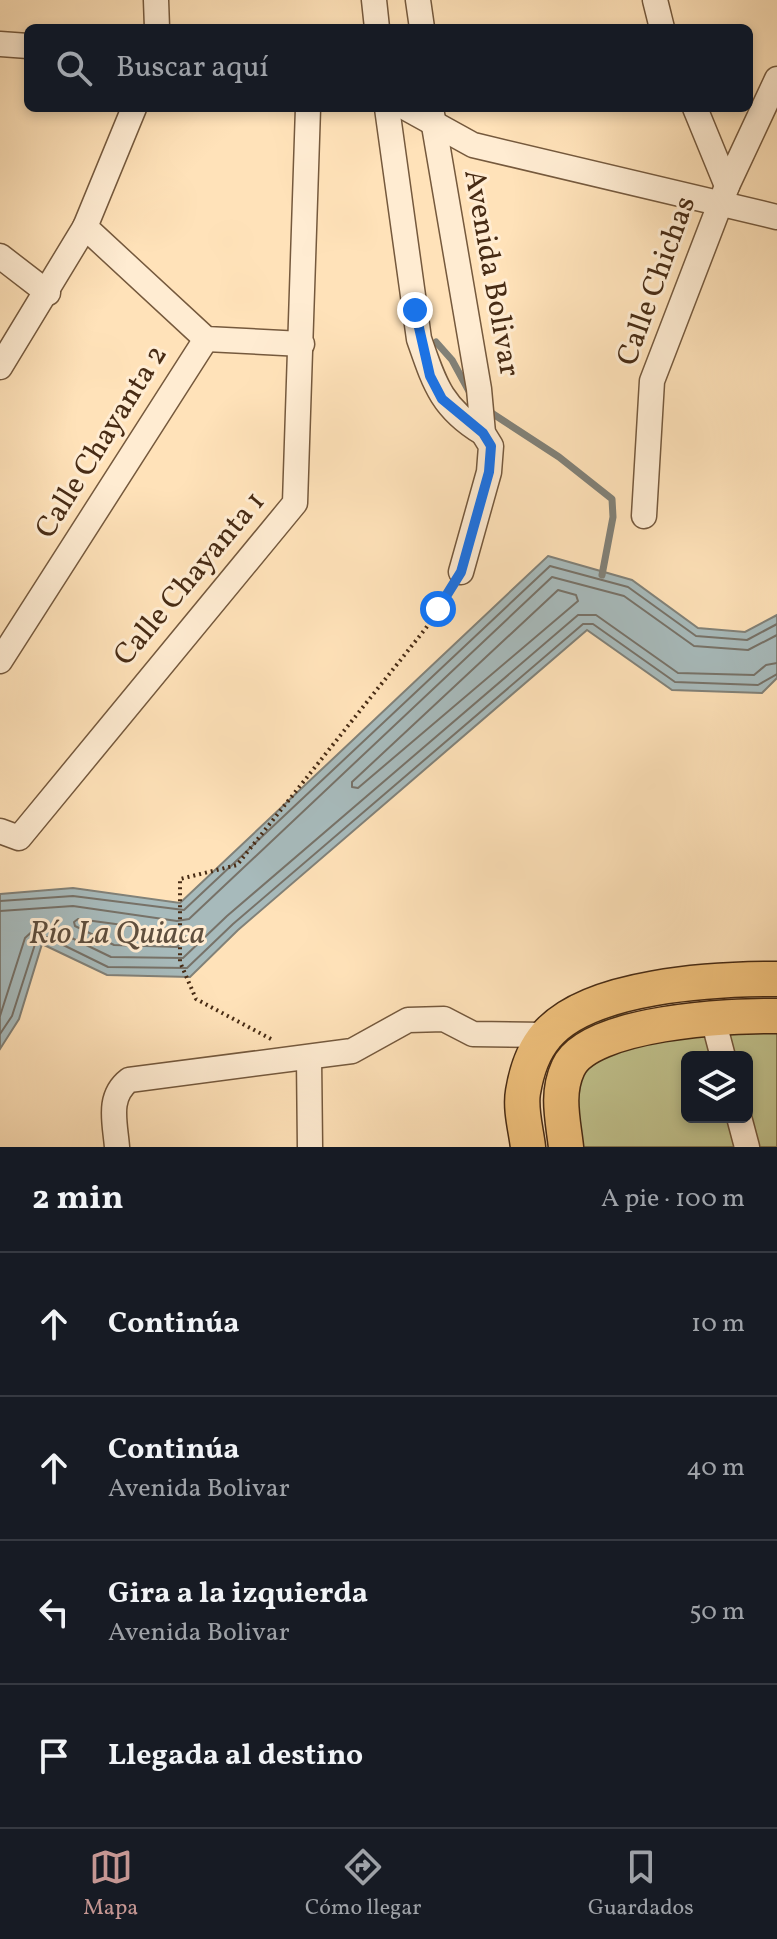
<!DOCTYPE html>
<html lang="es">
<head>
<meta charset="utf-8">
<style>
  :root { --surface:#171b24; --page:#20242c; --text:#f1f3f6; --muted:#9ea1a6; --line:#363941; --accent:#c59692 }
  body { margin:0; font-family:Vollkorn,serif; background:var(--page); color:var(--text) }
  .controls { position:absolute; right:24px; bottom:24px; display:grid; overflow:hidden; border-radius:12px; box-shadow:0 4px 12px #0003 }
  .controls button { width:72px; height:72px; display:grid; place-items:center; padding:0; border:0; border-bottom:2px solid var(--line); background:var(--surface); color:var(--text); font:40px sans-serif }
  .stop { position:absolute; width:24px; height:24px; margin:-18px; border:6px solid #1a73e8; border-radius:50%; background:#fff }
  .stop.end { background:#1a73e8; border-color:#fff; box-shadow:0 2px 8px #0008 }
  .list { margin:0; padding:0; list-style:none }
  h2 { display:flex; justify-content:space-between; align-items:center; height:104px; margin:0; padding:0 32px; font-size:34px }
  h2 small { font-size:26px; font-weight:400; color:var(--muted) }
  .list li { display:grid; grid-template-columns:52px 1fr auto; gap:24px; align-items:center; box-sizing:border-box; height:144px; padding:0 32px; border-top:2px solid var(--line) }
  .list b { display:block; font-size:30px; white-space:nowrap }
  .list p { margin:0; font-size:26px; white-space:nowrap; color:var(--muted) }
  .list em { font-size:26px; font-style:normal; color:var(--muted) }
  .icon { flex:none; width:44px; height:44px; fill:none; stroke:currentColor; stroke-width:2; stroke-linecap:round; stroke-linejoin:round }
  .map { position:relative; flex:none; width:777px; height:1147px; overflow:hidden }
  .search { position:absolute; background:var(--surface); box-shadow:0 4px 12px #0003; left:24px; right:24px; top:24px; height:88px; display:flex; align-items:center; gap:20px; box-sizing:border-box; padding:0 28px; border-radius:12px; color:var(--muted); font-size:30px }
  .sheet { height:680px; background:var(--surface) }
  nav { display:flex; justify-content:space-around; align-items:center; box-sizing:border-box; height:112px; border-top:2px solid var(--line); background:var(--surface); font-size:22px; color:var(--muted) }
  nav a { display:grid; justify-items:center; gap:4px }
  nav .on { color:var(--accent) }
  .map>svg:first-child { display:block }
  .green { fill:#c1c38e; stroke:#847751; stroke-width:2; fill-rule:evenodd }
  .water { fill:#a7babb; stroke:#818178; stroke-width:2 }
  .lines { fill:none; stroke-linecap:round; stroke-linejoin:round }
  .shore { stroke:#777268; stroke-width:2 }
  .stream { stroke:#818178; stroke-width:7 }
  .minor-casing { stroke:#75593d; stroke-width:27 }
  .highway-casing { stroke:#472b14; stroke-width:37 }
  .path { stroke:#472b14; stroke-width:4; stroke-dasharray:2 4; stroke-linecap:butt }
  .minor { stroke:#ffecd2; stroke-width:24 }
  .highway { stroke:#f0c17c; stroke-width:34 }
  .route { stroke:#1a73e8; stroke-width:10 }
  .labels { text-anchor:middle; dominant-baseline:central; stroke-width:6; stroke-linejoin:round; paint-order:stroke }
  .street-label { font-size:30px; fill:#472b14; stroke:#ffecd2 }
  .water-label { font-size:32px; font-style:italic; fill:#5f4f3e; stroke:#ffecd2 }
</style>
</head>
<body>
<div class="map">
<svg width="777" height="1147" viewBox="0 0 777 1147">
  <rect width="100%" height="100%" fill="#ffe2b9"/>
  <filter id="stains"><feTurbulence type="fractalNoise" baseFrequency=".0025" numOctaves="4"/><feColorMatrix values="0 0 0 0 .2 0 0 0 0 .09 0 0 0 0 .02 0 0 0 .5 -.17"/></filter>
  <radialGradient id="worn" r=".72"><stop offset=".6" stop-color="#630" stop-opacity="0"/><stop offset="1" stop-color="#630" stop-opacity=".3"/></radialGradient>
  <!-- green -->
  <path class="green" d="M777,999V1147H579L568,1020ZM687,1057H747V1117H687Z"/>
  <!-- water -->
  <path class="water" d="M548,556L632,580L698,628L745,632L777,615V678L762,693L672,690L587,630L238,930L190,977L107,975L42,944L19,1019L0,1049V894L73,888L180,903Z"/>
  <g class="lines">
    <!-- shore -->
    <g class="shore">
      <path d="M558,590L576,595L578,601L358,788L352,787V782Z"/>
      <path d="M0,901L73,896L184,910L550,566L628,587L696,636L747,640L777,624"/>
      <path d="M0,911L73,906L177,921L189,919L552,577L624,596L694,646L748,650L777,635"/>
      <path d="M78,919L183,933L186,938L177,947L114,945L75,926L74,922Z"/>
      <path d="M0,1016L25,938L37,927L51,928L111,957L183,958L227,916L578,615H596L678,673L754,675L766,665L777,663"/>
      <path d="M0,1034L12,1016L37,938L47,937L108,967L187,968L233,924L583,624H593L675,682L758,685L777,674"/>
    </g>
    <!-- stream -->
    <g class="stream">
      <path d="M436,342L452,360L470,393"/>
      <path d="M487,410L559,457L612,499L613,517L602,575"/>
    </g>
    <defs>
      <g id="minor">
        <path d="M156,0L157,28"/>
        <path d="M374,0L377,28"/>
        <path d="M418,0L422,28"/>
        <path d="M655,0L662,28"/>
        <path d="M0,44L28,46"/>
        <path d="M387,108L419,339C434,382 441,408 483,433"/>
        <path d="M406,108L473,145L777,217"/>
        <path d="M431,108L479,389L483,433L491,446L489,472L461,572"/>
        <path d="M695,108L727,186"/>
        <path d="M85,227L206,339L302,344"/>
        <path d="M0,256L48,293"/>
        <path d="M0,367L85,227L134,108"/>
        <path d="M644,516L652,381L727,186L777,79"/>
        <path d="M0,661L206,339"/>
        <path d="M0,831L19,838L295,503L308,108"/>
        <path d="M713,1019L723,1057"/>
        <path d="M309,1058L310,1147"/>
        <path d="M739,1117L747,1147"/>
        <path d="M117,1147C115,1122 107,1097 129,1080L352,1051L408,1020L444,1019L473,1034L546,1035"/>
      </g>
      <g id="highway">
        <path d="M528,1147C526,1130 520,1109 523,1092C526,1074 533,1051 546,1036C588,985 714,979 777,979"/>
        <path d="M566,1147C563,1120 556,1094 568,1068C588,1022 732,1015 777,1016"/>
      </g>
    </defs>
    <!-- minor casing -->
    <use href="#minor" class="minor-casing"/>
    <!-- highway casing -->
    <use href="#highway" class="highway-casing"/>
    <!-- path -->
    <path class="path" d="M271,1039L196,999L180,962V879L237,865L426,628L449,591"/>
    <!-- minor -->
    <use href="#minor" class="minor"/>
    <!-- highway -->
    <use href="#highway" class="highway"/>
  </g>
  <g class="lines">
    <!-- route -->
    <path class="route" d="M415,310L430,376L442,399L483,433L491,446L489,472L461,572L438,609"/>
  </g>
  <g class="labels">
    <!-- street labels -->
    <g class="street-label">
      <text transform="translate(491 273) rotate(80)">Avenida Bolivar</text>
      <text transform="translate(657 281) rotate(-70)">Calle Chichas</text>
      <text transform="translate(102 442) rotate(-58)">Calle Chayanta 2</text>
      <text transform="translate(190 579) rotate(-50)">Calle Chayanta 1</text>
    </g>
    <!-- water labels -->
    <g class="water-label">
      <text x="117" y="935">Río La Quiaca</text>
    </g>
  </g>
  <rect width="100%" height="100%" filter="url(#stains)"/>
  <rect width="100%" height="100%" fill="url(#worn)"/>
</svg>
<div class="controls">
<button><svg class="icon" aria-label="layers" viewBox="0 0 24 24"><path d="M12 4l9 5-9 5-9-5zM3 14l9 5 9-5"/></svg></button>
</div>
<div class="stop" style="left:438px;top:609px"></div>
<div class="stop end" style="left:415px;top:310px"></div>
<div class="search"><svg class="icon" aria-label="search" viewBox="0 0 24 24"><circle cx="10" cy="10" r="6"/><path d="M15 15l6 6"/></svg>Buscar aquí</div>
</div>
<section class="sheet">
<h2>2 min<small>A pie · 100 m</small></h2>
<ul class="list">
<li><svg class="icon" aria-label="ahead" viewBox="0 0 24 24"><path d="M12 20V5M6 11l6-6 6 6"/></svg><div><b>Continúa</b></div><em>10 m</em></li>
<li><svg class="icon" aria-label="ahead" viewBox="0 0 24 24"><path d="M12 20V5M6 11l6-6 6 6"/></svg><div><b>Continúa</b><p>Avenida Bolivar</p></div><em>40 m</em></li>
<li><svg class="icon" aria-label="left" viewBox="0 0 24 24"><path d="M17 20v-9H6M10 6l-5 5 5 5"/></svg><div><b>Gira a la izquierda</b><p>Avenida Bolivar</p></div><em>50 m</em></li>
<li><svg class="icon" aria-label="arrive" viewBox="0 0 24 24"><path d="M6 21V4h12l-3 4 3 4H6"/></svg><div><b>Llegada al destino</b></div></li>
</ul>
</section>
<nav>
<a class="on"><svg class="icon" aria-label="map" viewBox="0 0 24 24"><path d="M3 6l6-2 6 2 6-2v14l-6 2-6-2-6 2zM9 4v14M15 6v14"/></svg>Mapa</a>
<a><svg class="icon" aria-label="directions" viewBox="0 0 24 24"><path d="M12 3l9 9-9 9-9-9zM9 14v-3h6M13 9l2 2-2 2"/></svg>Cómo llegar</a>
<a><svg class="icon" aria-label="saved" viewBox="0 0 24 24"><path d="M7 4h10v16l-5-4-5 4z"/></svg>Guardados</a>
</nav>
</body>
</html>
